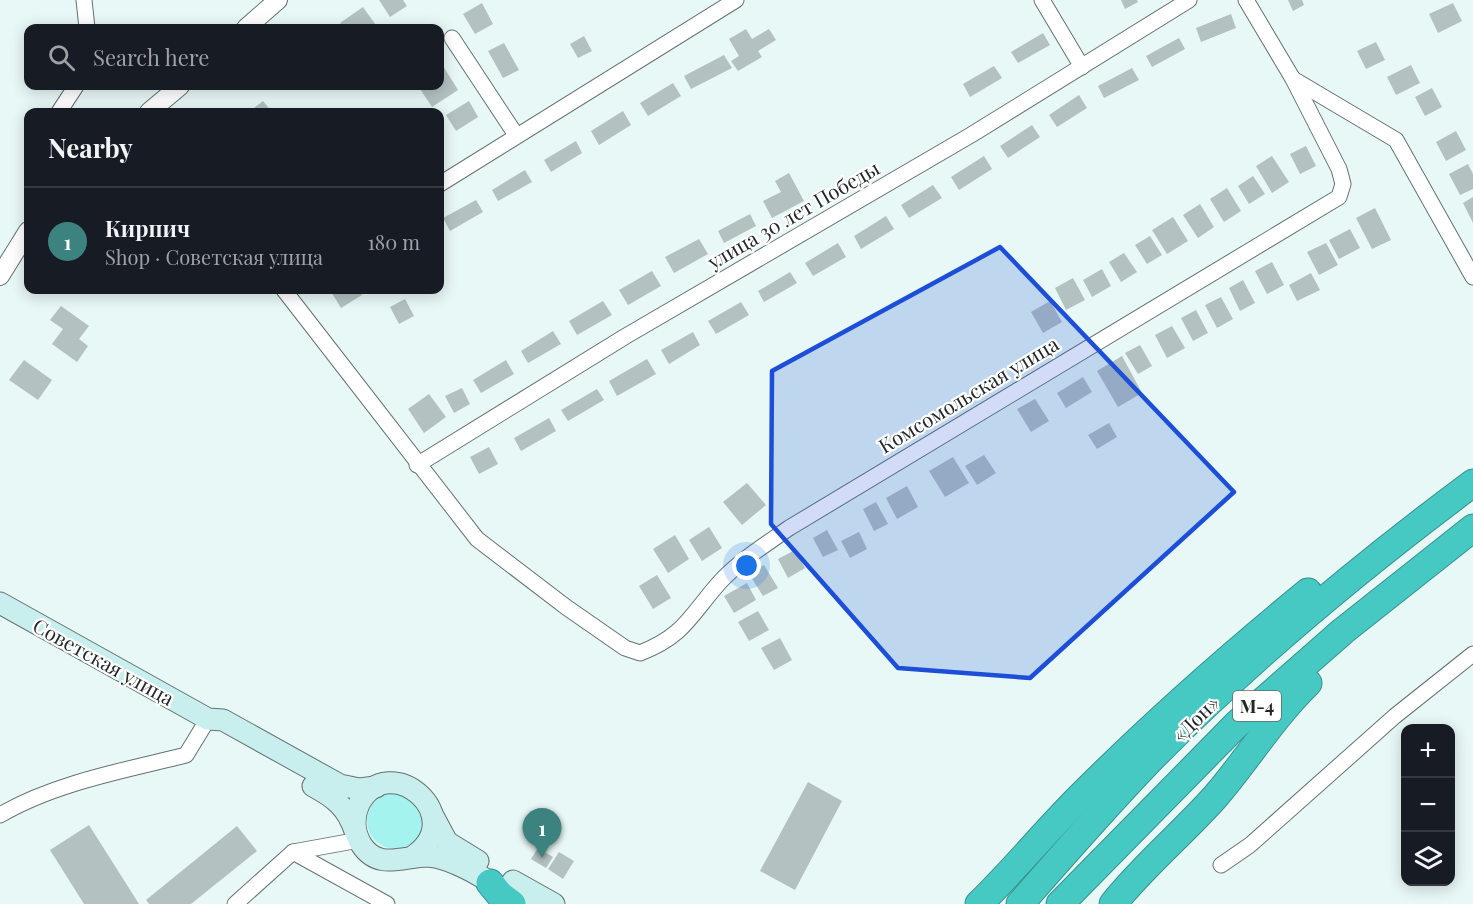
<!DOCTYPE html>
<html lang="en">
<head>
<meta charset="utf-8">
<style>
  :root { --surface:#171b24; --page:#20242c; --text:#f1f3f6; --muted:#9ea1a6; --line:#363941; --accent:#3c8380 }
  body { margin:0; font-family:"Playfair Display",serif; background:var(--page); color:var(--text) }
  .controls { position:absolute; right:18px; bottom:18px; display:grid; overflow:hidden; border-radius:12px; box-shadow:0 3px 15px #0003 }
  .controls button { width:54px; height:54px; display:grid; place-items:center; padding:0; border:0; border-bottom:2px solid var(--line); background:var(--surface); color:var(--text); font:30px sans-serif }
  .you { position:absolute; left:747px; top:566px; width:21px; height:21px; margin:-15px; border:4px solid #fff; border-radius:50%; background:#1a73e8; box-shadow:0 0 0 9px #1a73e833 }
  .badge { display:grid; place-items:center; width:39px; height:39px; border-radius:50%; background:var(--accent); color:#fff; font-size:20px; font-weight:700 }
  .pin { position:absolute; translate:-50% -50px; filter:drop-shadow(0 2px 3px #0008) }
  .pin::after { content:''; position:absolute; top:32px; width:21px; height:18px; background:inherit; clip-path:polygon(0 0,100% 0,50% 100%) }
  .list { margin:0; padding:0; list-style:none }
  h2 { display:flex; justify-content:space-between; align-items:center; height:78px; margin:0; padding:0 24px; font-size:26px }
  h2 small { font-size:20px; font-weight:400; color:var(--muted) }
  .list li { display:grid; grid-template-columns:39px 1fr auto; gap:18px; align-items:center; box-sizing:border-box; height:108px; padding:0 24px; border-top:2px solid var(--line) }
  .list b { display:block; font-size:22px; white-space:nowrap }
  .list p { margin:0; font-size:20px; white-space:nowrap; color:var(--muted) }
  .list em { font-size:20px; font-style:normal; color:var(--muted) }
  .icon { flex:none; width:33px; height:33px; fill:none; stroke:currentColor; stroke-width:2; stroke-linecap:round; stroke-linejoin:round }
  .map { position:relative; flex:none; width:1473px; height:904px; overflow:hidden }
  .search { position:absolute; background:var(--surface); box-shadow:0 3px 15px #0003; left:24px; top:24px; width:420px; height:66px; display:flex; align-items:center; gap:15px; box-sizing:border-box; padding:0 21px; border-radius:12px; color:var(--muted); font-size:22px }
  .panel { position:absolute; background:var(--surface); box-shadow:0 3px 15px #0003; left:24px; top:108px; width:420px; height:186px; border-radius:12px }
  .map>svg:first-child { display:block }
  .green { fill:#a4f3ee }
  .building { fill:#b3c2c1 }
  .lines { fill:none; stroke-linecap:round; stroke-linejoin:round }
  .minor-casing { stroke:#647271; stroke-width:17 }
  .tertiary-casing { stroke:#647271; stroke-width:20 }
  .secondary-casing { stroke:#647271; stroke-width:23 }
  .motorway-casing { stroke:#39908c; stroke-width:29 }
  .minor { stroke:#fff; stroke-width:15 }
  .tertiary { stroke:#fff; stroke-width:18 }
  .secondary { stroke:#c8efed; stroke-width:21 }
  .motorway { stroke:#46c9c3; stroke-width:27 }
  .marked { fill:#1d4ed8; fill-opacity:0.2; stroke:#1d4ed8; stroke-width:4.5; stroke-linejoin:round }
  .labels { text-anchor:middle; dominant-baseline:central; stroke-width:4.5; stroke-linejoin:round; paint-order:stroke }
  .shield { fill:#fff; stroke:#646867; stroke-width:1.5 }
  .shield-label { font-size:18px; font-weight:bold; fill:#212726 }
  .street-label { font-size:20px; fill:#212726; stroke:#fff }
</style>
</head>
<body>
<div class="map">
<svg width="1473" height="904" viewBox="0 0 1473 904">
  <rect width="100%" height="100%" fill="#e8f8f6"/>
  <!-- green -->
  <circle class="green" cx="395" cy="821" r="28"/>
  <!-- building -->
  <g class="building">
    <path d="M379,0H403L407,6L390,17Z"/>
    <path d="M1121,0H1137L1138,2L1125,9Z"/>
    <path d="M1288,0H1302L1304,5L1293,11Z"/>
    <path d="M482,3L493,24L475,34L463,14Z"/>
    <path d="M1453,3L1462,21L1438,33L1429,14Z"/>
    <path d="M363,7L378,28H344L340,23Z"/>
    <path d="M1231,14L1236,28L1201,42L1196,28Z"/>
    <path d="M746,29L752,39L769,29L776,40L758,51L762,57L738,71L731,61L739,56L729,39Z"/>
    <path d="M1043,33L1050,45L1018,63L1011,52Z"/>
    <path d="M584,36L592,51L578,58L570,44Z"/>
    <path d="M1179,38L1185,49L1152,67L1146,56Z"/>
    <path d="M1376,42L1385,60L1366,69L1357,51Z"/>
    <path d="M504,43L519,70L503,78L488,51Z"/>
    <path d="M724,55L732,68L691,89L684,76Z"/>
    <path d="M440,61L458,90L432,107L418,86H440Z"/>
    <path d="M1411,65L1420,83L1396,95L1387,77Z"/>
    <path d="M994,66L1002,78L970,97L963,84Z"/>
    <path d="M1132,68L1139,80L1104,98L1098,86Z"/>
    <path d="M673,83L681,96L648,116L640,103Z"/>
    <path d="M1432,88L1442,107L1425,116L1415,97Z"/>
    <path d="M1079,95L1087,108L1057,127L1049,115Z"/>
    <path d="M263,101L272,112H249Z"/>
    <path d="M469,101L478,117L456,131L446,115Z"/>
    <path d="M623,111L631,125L599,145L591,131Z"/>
    <path d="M1032,125L1040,137L1008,158L1000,146Z"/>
    <path d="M1456,131L1466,150L1446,161L1436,142Z"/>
    <path d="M576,141L582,153L551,172L544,160Z"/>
    <path d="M1306,146L1316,166L1300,174L1290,154Z"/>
    <path d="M984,156L992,169L959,190L951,177Z"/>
    <path d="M1272,156L1289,182L1272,193L1256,166Z"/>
    <path d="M1468,164L1473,174V189L1460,195L1449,174Z"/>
    <path d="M525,170L532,182L498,201L492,190Z"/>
    <path d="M789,173L804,201L772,218L763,201L781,192L775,181Z"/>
    <path d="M1253,176L1265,194L1249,204L1238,186Z"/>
    <path d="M933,185L942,198L909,218L901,205Z"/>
    <path d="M1227,188L1241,211L1224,222L1210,199Z"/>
    <path d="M1473,197V223L1463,203Z"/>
    <path d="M476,200L483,212L450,231L443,218Z"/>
    <path d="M1200,204L1214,227L1198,238L1183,215Z"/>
    <path d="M1375,208L1391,240L1372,249L1356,218Z"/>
    <path d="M750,214L756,226L724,243L718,231Z"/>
    <path d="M886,216L894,229L861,249L854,236Z"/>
    <path d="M1173,217L1188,241L1167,254L1152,230Z"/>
    <path d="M1350,229L1360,248L1339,259L1329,240Z"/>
    <path d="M1150,236L1162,255L1147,264L1135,245Z"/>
    <path d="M699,239L708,254L674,273L665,257Z"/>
    <path d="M838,243L846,257L813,276L805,263Z"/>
    <path d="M1326,243L1338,265L1319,275L1307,252Z"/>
    <path d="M1124,253L1137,272L1121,282L1109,262Z"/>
    <path d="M1272,262L1284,285L1267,294L1255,271Z"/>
    <path d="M1102,269L1111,286L1092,297L1083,280Z"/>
    <path d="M652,271L661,286L628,305L619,290Z"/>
    <path d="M790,272L797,283L764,302L758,291Z"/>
    <path d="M1311,273L1320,290L1297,301L1289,285Z"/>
    <path d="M1073,278L1085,300L1066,310L1055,288Z"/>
    <path d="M1243,280L1255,303L1240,311L1229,288Z"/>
    <path d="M330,290H359L362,295L341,308Z"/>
    <path d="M1221,297L1233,319L1217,328L1205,305Z"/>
    <path d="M405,299L414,316L399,324L390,307Z"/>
    <path d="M603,301L612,315L577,335L569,321Z"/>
    <path d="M1050,301L1062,322L1043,333L1031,312Z"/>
    <path d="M741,302L749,315L716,334L708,321Z"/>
    <path d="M61,306L89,326L79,339L88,346L77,362L52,344L63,329L50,320Z"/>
    <path d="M1196,310L1208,333L1193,341L1181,318Z"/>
    <path d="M1172,326L1185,348L1167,358L1155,335Z"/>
    <path d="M553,331L561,344L528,363L521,351Z"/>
    <path d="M693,332L700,345L669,364L661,350Z"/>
    <path d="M1140,345L1152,366L1138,374L1125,353Z"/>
    <path d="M1122,356L1142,393L1118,407L1097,371Z"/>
    <path d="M647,359L656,374L617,396L609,381Z"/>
    <path d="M24,360L52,380L38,400L9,380Z"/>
    <path d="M506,360L514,374L481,393L473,380Z"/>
    <path d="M1083,377L1092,392L1066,408L1057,393Z"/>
    <path d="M462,388L470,404L454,413L445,396Z"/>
    <path d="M597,389L604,400L568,421L561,410Z"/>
    <path d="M429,394L446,417L424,433L408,409Z"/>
    <path d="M1035,399L1049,421L1031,432L1017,409Z"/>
    <path d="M549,418L556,431L521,451L514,438Z"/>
    <path d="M1109,423L1117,437L1097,449L1088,435Z"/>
    <path d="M489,447L498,464L479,474L470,457Z"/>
    <path d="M984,455L996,473L977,485L965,466Z"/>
    <path d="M953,457L969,483L945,497L929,471Z"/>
    <path d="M747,483L766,505L742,525L723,502Z"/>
    <path d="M907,486L918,507L897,519L886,498Z"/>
    <path d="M876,502L888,524L874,531L863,509Z"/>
    <path d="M709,527L722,548L702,561L689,540Z"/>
    <path d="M827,530L838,550L823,557L813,538Z"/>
    <path d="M859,532L867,549L850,558L841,541Z"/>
    <path d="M675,535L689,559L668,573L653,549Z"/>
    <path d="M795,550L805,568L788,578L778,559Z"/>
    <path d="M764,565L778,588L763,596L749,574Z"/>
    <path d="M657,575L671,598L653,609L639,586Z"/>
    <path d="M747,583L756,600L734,613L724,596Z"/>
    <path d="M758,611L769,630L749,641L738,622Z"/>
    <path d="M780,638L792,660L774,670L761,648Z"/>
    <path d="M808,782L842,801L795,890L760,871Z"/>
    <path d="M89,825L139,904H84L50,850Z"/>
    <path d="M237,826L257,851L191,904H149L146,900Z"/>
    <path d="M538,848L553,857L546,868L531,859Z"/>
    <path d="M559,852L574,861L563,879L548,869Z"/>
  </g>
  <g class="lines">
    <defs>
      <g id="minor">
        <path d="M84,0L87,28"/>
        <path d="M1042,0L1082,67"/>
        <path d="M452,38L516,135"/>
        <path d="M1293,79L1396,140L1473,277"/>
        <path d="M59,112L76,86"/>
        <path d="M440,184L736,0"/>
        <path d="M284,290L477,539L566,607L625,648L640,653C684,636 690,616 719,583C739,561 765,545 789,528L1339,197L1343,184L1339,169L1293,79L1246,0"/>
        <path d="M417,465L626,336L971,135L1189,0"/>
        <path d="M0,815C54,783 126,770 186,755L208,719"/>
        <path d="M293,852L387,904"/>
        <path d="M1221,865L1250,845L1395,716L1473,654"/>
        <path d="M235,904L293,852L359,840"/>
      </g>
      <g id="tertiary">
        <path d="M246,28L278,0"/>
        <path d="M149,112L180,86"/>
        <path d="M0,276L28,231"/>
      </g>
      <g id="secondary">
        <path d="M0,603L208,719L223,720L340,785L359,789L376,787"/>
        <path d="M313,786C335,798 347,807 355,831"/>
        <path d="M432,814L447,842L478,861"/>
        <path d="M412,857C472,818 389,747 359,804C353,817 354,832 361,844C378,871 403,856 428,856C458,858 500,889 526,904"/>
        <path d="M513,881L554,904"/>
      </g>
      <g id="motorway">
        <path d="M490,883L500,895L512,904"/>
        <path d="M979,904C1016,868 1049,827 1086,791C1156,721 1231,655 1308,592"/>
        <path d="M1020,904C1062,856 1104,808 1148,762C1248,660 1359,568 1473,483"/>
        <path d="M1060,904L1237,724L1343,631L1473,528"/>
        <path d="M1113,904C1144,865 1182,834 1215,797C1247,760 1273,717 1308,683"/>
      </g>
    </defs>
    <!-- minor casing -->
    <use href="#minor" class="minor-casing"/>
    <!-- tertiary casing -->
    <use href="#tertiary" class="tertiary-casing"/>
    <!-- secondary casing -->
    <use href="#secondary" class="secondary-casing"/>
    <!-- motorway casing -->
    <use href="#motorway" class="motorway-casing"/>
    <!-- minor -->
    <use href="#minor" class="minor"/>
    <!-- tertiary -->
    <use href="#tertiary" class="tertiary"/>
    <!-- secondary -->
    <use href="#secondary" class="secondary"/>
    <!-- motorway -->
    <use href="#motorway" class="motorway"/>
  </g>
  <!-- marked area -->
  <path class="marked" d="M1000,247L1234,492L1030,678L898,668L771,524L772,371Z"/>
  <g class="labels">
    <!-- shield labels -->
    <rect class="shield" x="1233" y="691" width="48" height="30" rx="4.5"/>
    <g class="shield-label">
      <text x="1257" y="706">М-4</text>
    </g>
    <!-- street labels -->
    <g class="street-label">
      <text transform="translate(793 214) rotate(-30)">улица 30 лет Победы</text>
      <text transform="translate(968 394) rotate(-31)">Комсомольская улица</text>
      <text transform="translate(104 661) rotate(29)">Советская улица</text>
      <text transform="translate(1195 718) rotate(-44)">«Дон»</text>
    </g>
  </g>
</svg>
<div class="controls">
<button>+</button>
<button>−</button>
<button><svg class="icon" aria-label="layers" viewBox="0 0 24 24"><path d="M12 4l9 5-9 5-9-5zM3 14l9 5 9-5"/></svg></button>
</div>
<div class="you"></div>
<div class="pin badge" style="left:542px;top:858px">1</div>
<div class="search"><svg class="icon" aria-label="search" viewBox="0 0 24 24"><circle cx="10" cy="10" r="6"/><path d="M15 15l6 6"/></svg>Search here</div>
<section class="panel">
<h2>Nearby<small></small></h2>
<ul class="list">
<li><span class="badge">1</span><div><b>Кирпич</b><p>Shop · Советская улица</p></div><em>180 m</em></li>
</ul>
</section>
</div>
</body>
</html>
